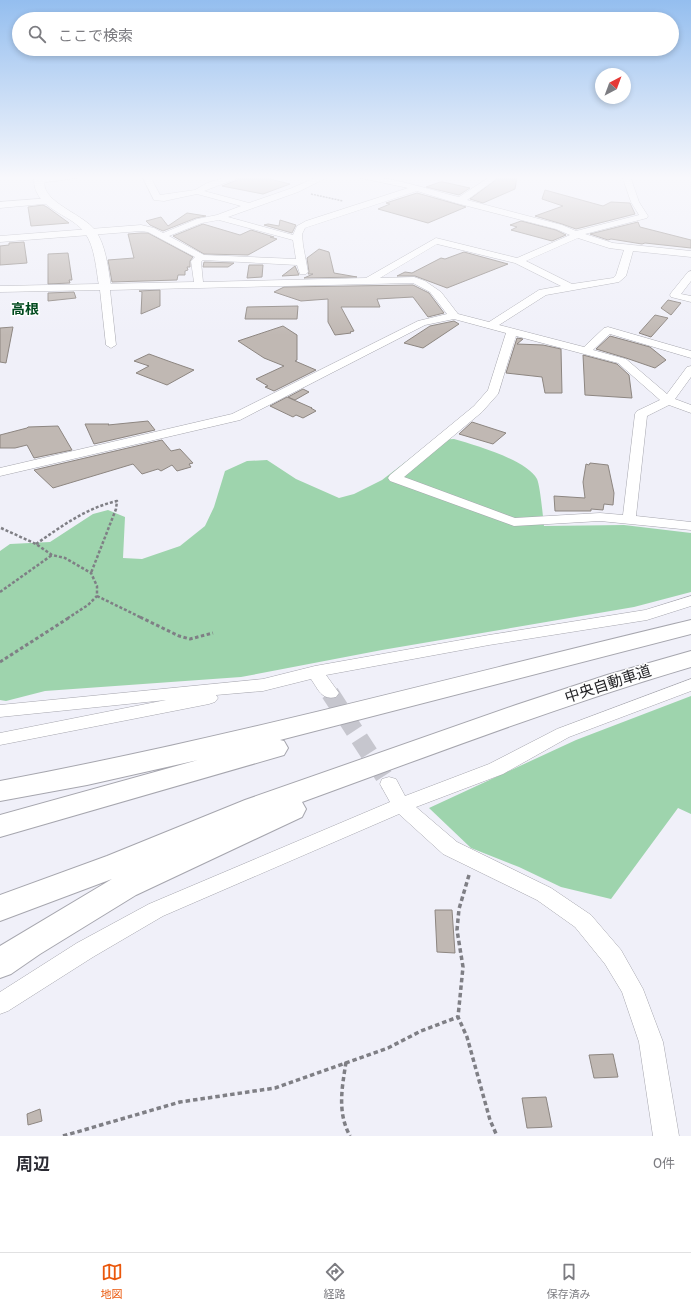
<!DOCTYPE html>
<html lang="ja">
<head>
<meta charset="utf-8">
<style>
  :root { --surface:#fff; --page:#f7f7f7; --text:#2b2b33; --muted:#7c7c81; --line:#e1e1e2; --accent:#ea580c }
  body { margin:0; font-family:Cabin,"Noto Sans JP",sans-serif; background:var(--page); color:var(--text) }
  .compass { position:absolute; left:595px; top:68px; width:36px; height:36px; border-radius:50%; background:var(--surface); box-shadow:0 2px 6px #0003; rotate:41deg }
  .list { margin:0; padding:0; list-style:none }
  h2 { display:flex; justify-content:space-between; align-items:center; height:52px; margin:0; padding:0 16px; font-size:17px }
  h2 small { font-size:13px; font-weight:400; color:var(--muted) }
  .icon { flex:none; width:22px; height:22px; fill:none; stroke:currentColor; stroke-width:2; stroke-linecap:round; stroke-linejoin:round }
  .map { position:relative; flex:none; width:691px; height:1136px; overflow:hidden }
  .search { position:absolute; background:var(--surface); box-shadow:0 2px 6px #0003; left:12px; right:12px; top:12px; height:44px; display:flex; align-items:center; gap:10px; box-sizing:border-box; padding:0 14px; border-radius:22px; color:var(--muted); font-size:15px }
  .sheet { height:116px; background:var(--surface) }
  nav { display:flex; justify-content:space-around; align-items:center; box-sizing:border-box; height:56px; border-top:1px solid var(--line); background:var(--surface); font-size:11px; color:var(--muted) }
  nav a { display:grid; justify-items:center; gap:2px }
  nav .on { color:var(--accent) }
  .map>svg:first-child { display:block }
  .green { fill:#9ed4ad }
  .building { fill:#c0b8b3; stroke:#8d8681 }
  .lines { fill:none; stroke-linecap:round; stroke-linejoin:round }
  .minor-tunnel { stroke:#c6c6ce; stroke-width:18; stroke-dasharray:18 9; stroke-linecap:butt }
  .minor-casing { stroke:#a6a6ae; stroke-width:1 }
  .tertiary-casing { stroke:#a6a6ae; stroke-width:1 }
  .motorway-casing { stroke:#a6a6ae; stroke-width:2 }
  .path-far3 { stroke:#7f7f85; stroke-width:1.5; stroke-dasharray:2 1; stroke-linecap:butt }
  .path-far2 { stroke:#7f7f85; stroke-width:2.5; stroke-dasharray:3 2; stroke-linecap:butt }
  .path-far1 { stroke:#7f7f85; stroke-width:3; stroke-dasharray:3.5 2.5; stroke-linecap:butt }
  .path { stroke:#7f7f85; stroke-width:3.5; stroke-dasharray:4.5 3; stroke-linecap:butt }
  .minor { fill:#fff; fill-rule:evenodd }
  .tertiary { fill:#fff; fill-rule:evenodd }
  .motorway { fill:#fff; fill-rule:evenodd }
  .labels { text-anchor:middle; dominant-baseline:central; stroke-width:3; stroke-linejoin:round; paint-order:stroke }
  .far-quarter-label { font-size:14px; font-weight:bold; fill:#004a1d; stroke:#fefefe }
  .street-label { font-size:15px; fill:#1f1f22; stroke:#fefefe }
</style>
</head>
<body>
<div class="map">
<svg width="691" height="1136" viewBox="0 0 691 1136">
  <rect width="100%" height="100%" fill="#f0f0f9"/>
  <!-- green -->
  <g class="green">
    <path d="M454,439C475,445 527,460 537,479C540,485 543,517 544,526L624,525L691,533V592L634,607L382,650L241,677L45,691L6,701L0,700V551L10,544L50,542L93,514L108,510L125,517L123,558L142,559L180,546L205,526L214,507L225,471L247,461L267,460L296,479L339,498L354,494L382,480L434,440Z"/>
    <path d="M691,696V814L678,808L611,899L561,887L519,867L471,848L429,808L576,740Z"/>
  </g>
  <!-- building -->
  <g class="building">
    <path d="M258,176L290,184L263,194L222,186L242,178L249,179Z"/>
    <path d="M501,176H517L515,189L483,203L470,199Z"/>
    <path d="M440,182H443L470,188L459,195L426,187Z"/>
    <path d="M545,190L603,206L611,202L630,203L635,214L576,229L562,224L535,216L563,206L542,199Z"/>
    <path d="M417,193L456,204L466,207L428,223L378,209L390,204L386,203Z"/>
    <path d="M43,205L47,207L69,223L31,226L28,207Z"/>
    <path d="M187,213L206,216L196,218L163,231L150,225L146,221L161,217L168,226Z"/>
    <path d="M280,220L296,225L292,233L264,225L268,224L279,226Z"/>
    <path d="M521,221L556,230L566,235L552,241L511,230L517,227L510,225Z"/>
    <path d="M638,222L640,227L691,240V248L645,243L642,244L611,239L608,240L590,234Z"/>
    <path d="M203,224L240,235L251,230L274,237H270L277,239L248,255L204,254L173,236Z"/>
    <path d="M141,233H148L193,257L190,261V267H187L188,270L185,271V275H178L177,280L112,282L108,260L134,258L128,234Z"/>
    <path d="M24,242L27,263L0,265V246L9,245V243Z"/>
    <path d="M319,249L329,252L334,273L357,277L304,278L313,274H308L309,272L307,258Z"/>
    <path d="M464,252L508,264L447,288L415,276H397L405,272L412,273L441,258L445,259Z"/>
    <path d="M68,253L72,280H69L70,283L48,284V254Z"/>
    <path d="M204,262L234,263L228,267H203Z"/>
    <path d="M249,265H263L262,277L247,278Z"/>
    <path d="M295,266L299,275L282,276Z"/>
    <path d="M413,285L429,293L444,313L428,317L413,297L377,299L380,307H341L354,331L350,332L351,333L335,335L328,322V299L301,301L274,292L284,287Z"/>
    <path d="M160,290V306L141,314L142,292L139,291Z"/>
    <path d="M74,292L76,298L48,301V293Z"/>
    <path d="M668,300L681,303L671,315L661,308Z"/>
    <path d="M298,306L297,319H245L247,307Z"/>
    <path d="M655,315L668,318L651,337L639,333Z"/>
    <path d="M454,321L459,324L423,348L404,343L430,326Z"/>
    <path d="M283,326L297,335V360L295,361L316,370L274,391L265,387L268,386L256,379L284,366L264,358L238,341Z"/>
    <path d="M13,327L6,363L0,362V328Z"/>
    <path d="M610,336L650,347L666,360L655,368L626,358L596,349Z"/>
    <path d="M517,338L523,339L517,344L543,345L561,349L562,393H545L542,377L506,373Z"/>
    <path d="M149,354L171,362L194,370L167,385L136,373L149,366L134,361Z"/>
    <path d="M583,355L617,364L629,375L632,398L585,395Z"/>
    <path d="M303,389L309,392L295,400L288,397Z"/>
    <path d="M287,397L312,408H311L316,411L303,418L296,415L293,417L270,406Z"/>
    <path d="M148,421L155,430L94,444L85,424H109L108,425Z"/>
    <path d="M472,422L506,433L493,444L459,434Z"/>
    <path d="M58,426L72,450L34,458L27,445L15,448H0V435L27,428L28,427Z"/>
    <path d="M162,440L171,451L180,449L193,463L189,464L191,467L177,471L172,465L161,471L158,469L142,474L133,464L53,488L34,470Z"/>
    <path d="M590,463L608,465L614,493L613,505L604,504L603,510L591,509V511H555L554,496L585,498L583,482L586,464L589,465Z"/>
    <path d="M435,910H452L455,953L437,952Z"/>
    <path d="M613,1054L618,1077L594,1078L589,1055Z"/>
    <path d="M546,1097L552,1127L527,1128L522,1098Z"/>
    <path d="M40,1109L42,1121L28,1125L27,1114Z"/>
  </g>
  <g class="lines">
    <!-- minor-tunnel -->
    <path class="minor-tunnel" d="M330,693L389,784"/>
    <defs>
      <g id="minor">
        <path d="M59,176H81L77,178L40,183L36,181L40,179Z"/>
        <path d="M142,176H150L160,195L195,190L207,183L230,176H243L204,191L249,203L292,188L319,176H330L298,192L228,217L293,235L297,226L306,221L408,188L361,178L357,176C392,176 425,189 459,197L491,176H500L467,200L562,225L576,231L639,215L631,202L622,176H630L639,202L648,216L647,218L585,234L613,243L691,251V257L633,251L626,276L619,282L546,295L499,325L584,347L604,328L608,327L691,351V358L610,334L593,350L626,359L667,394L687,367L691,366V377L675,399L691,405V413L669,405L647,416L636,516L691,522V530L600,521L514,526L390,481L388,478L390,475L474,406L488,390L506,333L454,319L425,325L240,420L0,476V468L232,414L418,321L447,314L430,292L413,283L110,290L116,345L111,348L106,345L100,290L0,292V286L194,282L191,261L195,257L148,232L141,231L0,242V236L141,225L154,228L163,233L197,219L217,215L241,206L197,194L164,201L154,200ZM417,191L456,203L556,229L570,235L517,258L436,238L366,278L203,282L201,262L203,260L297,265L300,274H306L308,272L303,245L302,234L305,228ZM219,220L293,240L296,259L204,255L169,236L202,223ZM578,238L609,248L624,250L616,275L613,278L572,284L526,261ZM437,244L515,263L561,286L539,290L489,322L458,314L441,292L425,281L414,277L380,278ZM516,336L618,363L660,400L637,411L635,414L623,515L600,513L515,518L404,477L482,412L498,394Z"/>
        <path d="M51,198L55,201L54,203L0,208V202Z"/>
        <path d="M691,271V281L681,294L691,296V302L671,297L670,295L671,293L688,272Z"/>
        <path d="M691,596V606L647,620L489,645L326,675L339,693L336,697C322,701 318,689 311,679L263,691L216,695L218,698L215,702L209,704L0,745V733L166,700L0,717V705L263,679L315,666L489,635L645,610Z"/>
        <path d="M691,679V691L569,737L503,774L416,807L457,842L551,888L591,915L621,950L643,989L663,1042L679,1136H653L639,1042L622,992L605,964L575,927L537,900L443,854L399,814L163,916L93,957L8,1011L0,1014V992L77,943L149,904L390,802L380,784L382,779L389,777L396,779L405,796L489,764L557,729Z"/>
      </g>
      <path id="tertiary" d="M34,176H44C45,180 44,185 45,188C51,205 83,215 95,230C106,245 108,268 111,286L109,289H101L99,286C96,269 95,247 85,233C72,215 42,211 35,188C34,184 34,180 34,176Z"/>
      <g id="motorway">
        <path d="M691,620V634L280,740L284,741L288,748L284,755L0,837V815L198,760L87,785L0,801V781C233,737 461,675 691,620Z"/>
        <path d="M691,651V667C559,706 431,755 302,802L306,809L302,817L136,895L40,954L11,974L0,978V946L112,879L0,921V895L107,856L245,800L516,705L607,675Z"/>
      </g>
    </defs>
    <!-- minor casing -->
    <use href="#minor" class="minor-casing"/>
    <!-- tertiary casing -->
    <use href="#tertiary" class="tertiary-casing"/>
    <!-- motorway casing -->
    <use href="#motorway" class="motorway-casing"/>
    <!-- path-far3 -->
    <path class="path-far3" d="M311,194L343,201"/>
    <!-- path-far2 -->
    <g class="path-far2">
      <path d="M1,528L36,544L52,555L65,558L91,573L97,586V596L88,605L68,618"/>
      <path d="M36,544C62,526 86,508 117,501L116,509L91,573"/>
      <path d="M0,592L52,555"/>
      <path d="M97,596L142,618"/>
    </g>
    <!-- path-far1 -->
    <g class="path-far1">
      <path d="M140,617L179,636L190,639L213,633"/>
      <path d="M0,662L70,617"/>
    </g>
    <!-- path -->
    <g class="path">
      <path d="M469,875L459,909L457,930L463,967L458,1017L467,1037L490,1120L497,1136"/>
      <path d="M346,1062C342,1088 337,1112 350,1136"/>
      <path d="M63,1136L180,1102L275,1088L388,1048L421,1031L458,1017"/>
    </g>
    <!-- minor -->
    <use href="#minor" class="minor"/>
    <!-- tertiary -->
    <use href="#tertiary" class="tertiary"/>
    <!-- motorway -->
    <use href="#motorway" class="motorway"/>
  </g>
  <!-- sky -->
  <linearGradient id="sky" x2="0" y2="1"><stop stop-color="#94beef"/><stop offset="0.53" stop-color="#f8f8fc"/><stop offset="1" stop-color="#f8f8fc" stop-opacity="0"/></linearGradient>
  <rect width="691" height="335" fill="url(#sky)"/>
  <g class="labels">
    <!-- far-quarter labels -->
    <g class="far-quarter-label">
      <text x="25" y="309">高根</text>
    </g>
    <!-- street labels -->
    <g class="street-label">
      <text transform="translate(608 684) rotate(-18)">中央自動車道</text>
    </g>
  </g>
</svg>
<svg class="compass" viewBox="-18 -18 36 36"><path d="M0-13l5 13h-10z" fill="#e53935"/><path d="M0 13l5-13h-10z" fill="#7c7c81"/></svg>
<div class="search"><svg class="icon" aria-label="search" viewBox="0 0 24 24"><circle cx="10" cy="10" r="6"/><path d="M15 15l6 6"/></svg>ここで検索</div>
</div>
<section class="sheet">
<h2>周辺<small>0件</small></h2>
<ul class="list">
</ul>
</section>
<nav>
<a class="on"><svg class="icon" aria-label="map" viewBox="0 0 24 24"><path d="M3 6l6-2 6 2 6-2v14l-6 2-6-2-6 2zM9 4v14M15 6v14"/></svg>地図</a>
<a><svg class="icon" aria-label="directions" viewBox="0 0 24 24"><path d="M12 3l9 9-9 9-9-9zM9 14v-3h6M13 9l2 2-2 2"/></svg>経路</a>
<a><svg class="icon" aria-label="saved" viewBox="0 0 24 24"><path d="M7 4h10v16l-5-4-5 4z"/></svg>保存済み</a>
</nav>
</body>
</html>
